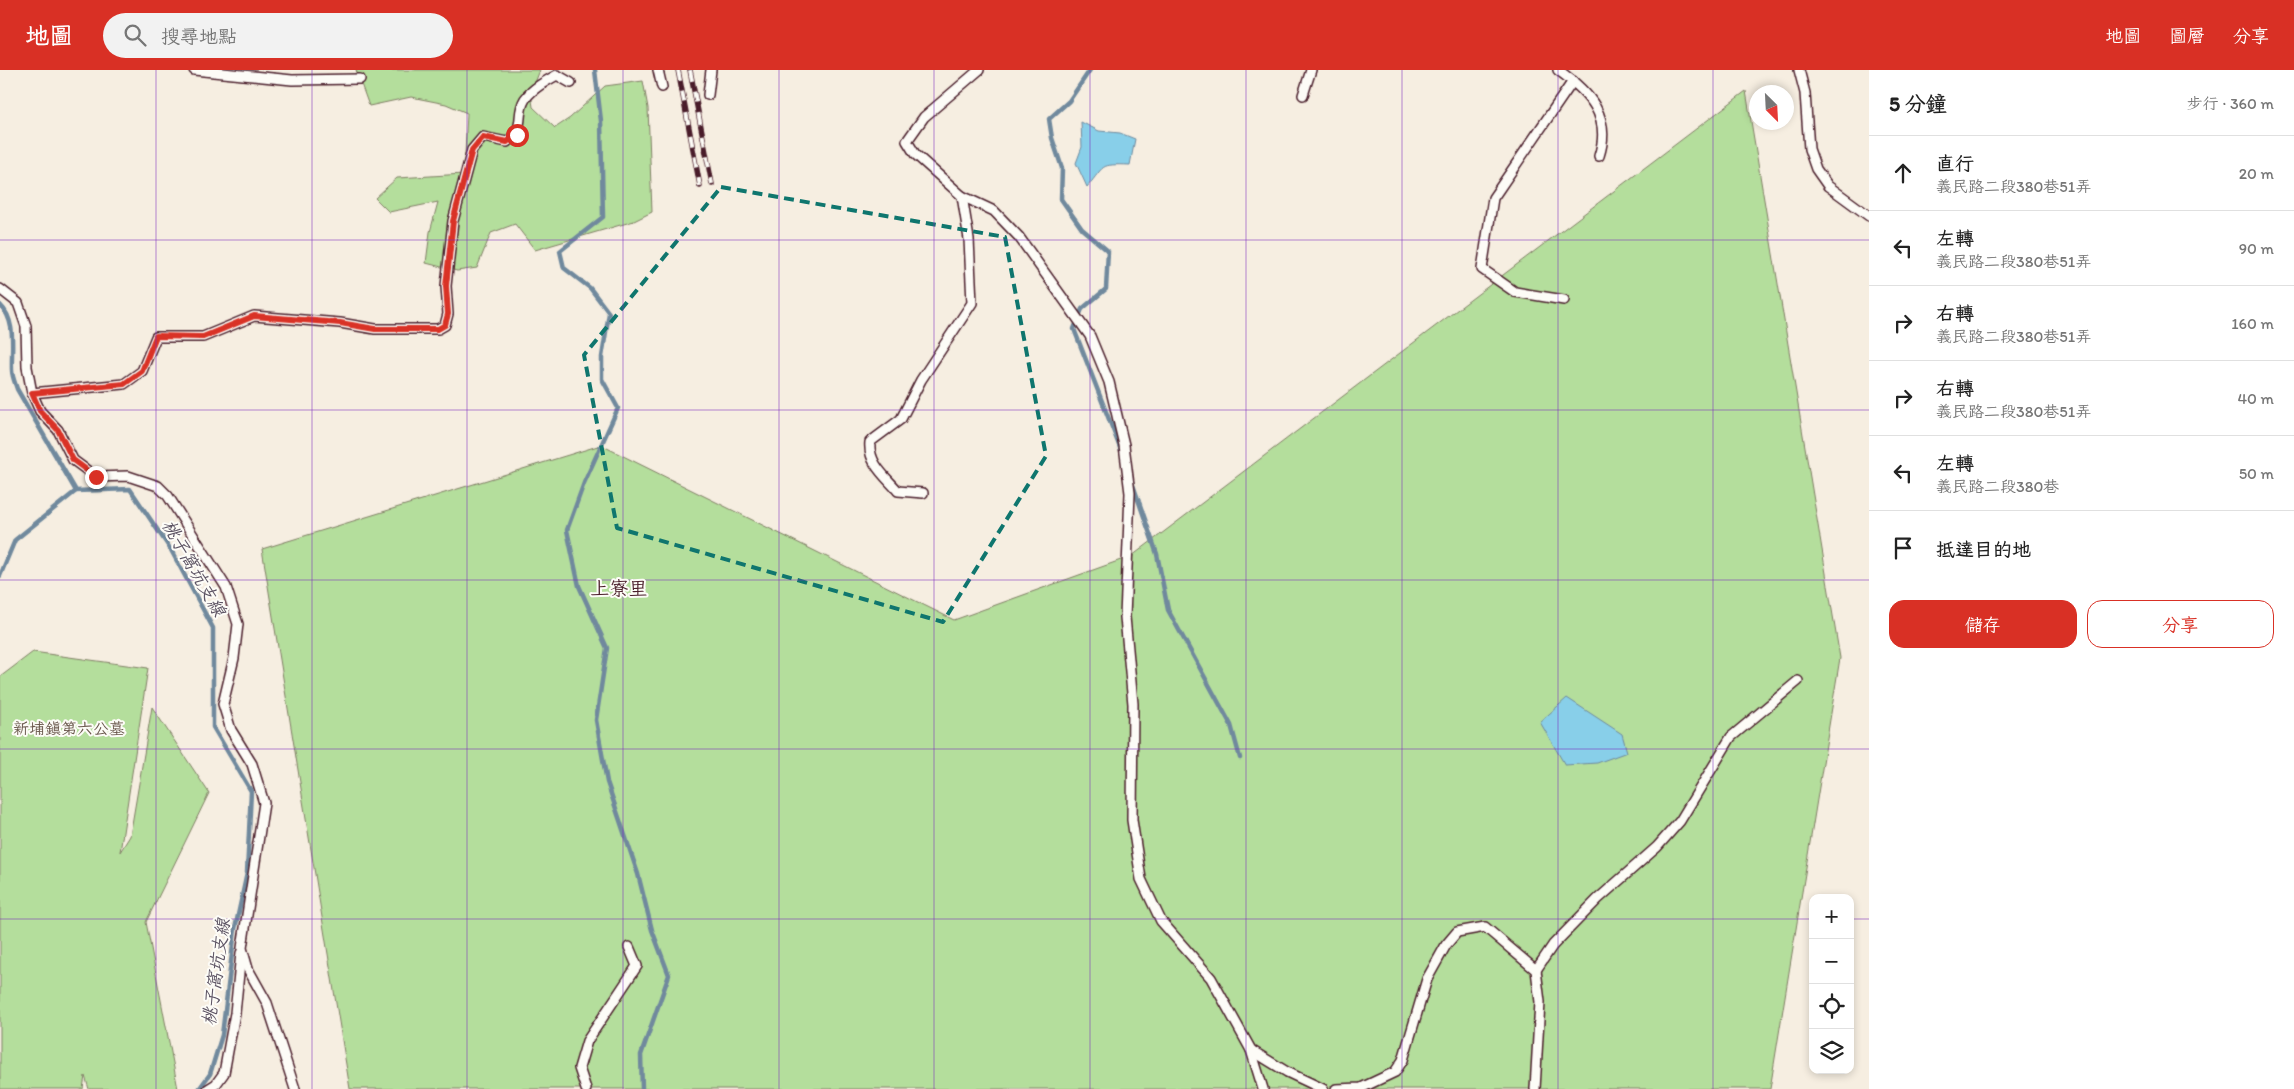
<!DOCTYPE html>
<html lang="zh-TW">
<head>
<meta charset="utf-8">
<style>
  :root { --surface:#fff; --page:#f2f2f2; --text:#222; --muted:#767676; --line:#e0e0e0; --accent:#d93025 }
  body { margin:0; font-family:Itim,"LXGW WenKai TC",sans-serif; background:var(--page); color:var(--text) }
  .controls { position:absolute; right:15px; bottom:15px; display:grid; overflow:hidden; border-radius:10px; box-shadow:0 2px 8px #0003 }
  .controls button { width:45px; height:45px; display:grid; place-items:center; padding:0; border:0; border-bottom:1px solid var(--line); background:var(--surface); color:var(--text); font:25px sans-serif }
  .compass { position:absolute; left:1749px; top:15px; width:45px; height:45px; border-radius:50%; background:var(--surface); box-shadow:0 2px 8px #0003; rotate:156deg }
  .stop { position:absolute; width:15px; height:15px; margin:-11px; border:4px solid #d93025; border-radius:50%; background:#fff }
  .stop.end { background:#d93025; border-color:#fff; box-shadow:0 1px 5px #0008 }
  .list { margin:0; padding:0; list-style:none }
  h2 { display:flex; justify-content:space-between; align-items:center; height:65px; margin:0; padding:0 20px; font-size:21px }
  h2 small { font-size:16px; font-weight:400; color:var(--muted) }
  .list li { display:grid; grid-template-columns:32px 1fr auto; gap:15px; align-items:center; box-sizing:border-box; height:75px; padding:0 20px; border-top:1px solid var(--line) }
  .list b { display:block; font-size:19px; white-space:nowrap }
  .list p { margin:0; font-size:16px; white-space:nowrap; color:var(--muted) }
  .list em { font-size:16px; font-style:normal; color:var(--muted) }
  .actions { display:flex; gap:10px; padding:15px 20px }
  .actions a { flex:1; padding:11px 0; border:1px solid var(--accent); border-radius:15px; text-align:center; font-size:18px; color:var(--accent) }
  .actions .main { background:var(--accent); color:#fff }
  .icon { flex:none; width:28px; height:28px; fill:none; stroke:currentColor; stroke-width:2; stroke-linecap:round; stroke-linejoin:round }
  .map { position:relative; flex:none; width:1869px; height:1019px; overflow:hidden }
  header { display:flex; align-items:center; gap:30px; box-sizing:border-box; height:70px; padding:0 25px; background:var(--accent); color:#fff }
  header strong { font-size:24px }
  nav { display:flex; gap:28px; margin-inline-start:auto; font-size:18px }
  .search { width:350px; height:45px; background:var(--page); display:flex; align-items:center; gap:12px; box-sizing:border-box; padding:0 18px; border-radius:28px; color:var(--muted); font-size:19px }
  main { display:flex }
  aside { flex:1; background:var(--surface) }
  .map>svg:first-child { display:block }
  .green { fill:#b4de9c; stroke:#7f7e64 }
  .water { fill:#88cfe9; stroke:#6f899d }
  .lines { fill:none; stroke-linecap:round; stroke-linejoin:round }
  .stream { stroke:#6f899d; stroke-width:4.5 }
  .lane-casing { stroke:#4a1f2b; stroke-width:12 }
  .lane { stroke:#fdfcf7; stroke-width:9 }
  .rail-casing { stroke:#4a1f2b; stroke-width:5.5 }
  .rail { stroke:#fdfcf7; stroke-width:4; stroke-dasharray:11; stroke-linecap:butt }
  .route { stroke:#d93025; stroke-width:6 }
  .marked { fill:none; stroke:#0f766e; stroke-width:4; stroke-dasharray:10 6; stroke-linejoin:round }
  .grid { fill:none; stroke:#7b2cbf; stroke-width:1; stroke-opacity:0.55 }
  .labels { text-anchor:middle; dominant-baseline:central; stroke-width:4; stroke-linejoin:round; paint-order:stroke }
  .park-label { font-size:16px; fill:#6a584d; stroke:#fdfcf7 }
  .water-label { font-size:18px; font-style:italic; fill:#5d5464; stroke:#fdfcf7 }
  .quarter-label { font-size:19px; fill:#4a1f2b; stroke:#fdfcf7 }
</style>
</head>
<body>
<header>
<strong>地圖</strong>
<div class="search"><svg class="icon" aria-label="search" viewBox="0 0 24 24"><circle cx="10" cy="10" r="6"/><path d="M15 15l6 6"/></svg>搜尋地點</div>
<nav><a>地圖</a><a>圖層</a><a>分享</a></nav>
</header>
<main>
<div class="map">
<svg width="1869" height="1019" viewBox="0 0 1869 1019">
  <rect width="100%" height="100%" fill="#f6eee1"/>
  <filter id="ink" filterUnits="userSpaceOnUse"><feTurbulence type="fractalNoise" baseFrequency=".02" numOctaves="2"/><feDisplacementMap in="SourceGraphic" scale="10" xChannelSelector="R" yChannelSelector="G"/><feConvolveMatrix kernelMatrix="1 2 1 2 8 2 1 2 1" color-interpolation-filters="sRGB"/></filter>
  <g filter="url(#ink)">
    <!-- green -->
    <g class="green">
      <path d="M356,0H540L531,23L533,37L555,58L570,48L605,16L643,11L648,38L652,142L634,151L535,180L515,154L491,163L477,198L457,201L426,193L430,162L438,132L389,142L375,128L397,108L464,104L467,43L446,34L411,27L369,36Z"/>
      <path d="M1746,21L1840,588L1770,1019H350L262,479L601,375L954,550L1132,486Z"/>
      <path d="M33,582L148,598L120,782L130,766L152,637L209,723L146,852L178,1019H89L85,1006L83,1019H0V607Z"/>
    </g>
    <!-- water -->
    <g class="water">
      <path d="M1081,52L1099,61L1120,63L1135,69L1130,95C1098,94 1106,95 1087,117L1076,93L1082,77Z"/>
      <path d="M1567,628L1622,664L1627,682L1597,693L1565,695L1540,652Z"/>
    </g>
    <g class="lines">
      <!-- stream -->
      <g class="stream">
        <path d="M595,0L601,51L603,147L560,181L564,198L590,218L609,243L602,287V309L618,338L584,413L567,460L579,516L607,578L596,650L607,712L638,804L652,860L669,905L641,985L642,1019"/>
        <path d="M1090,0L1069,31L1049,49L1052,68L1062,98L1061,129L1082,159L1108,181L1106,219L1082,239L1074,259L1122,383"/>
        <path d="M0,235C17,251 11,279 12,300C12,306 15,313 17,319L76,421L130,419L171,480L213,558V657L251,721L247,803L235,859L222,965L210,1004L199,1019"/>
        <path d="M1132,412L1157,484L1168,540L1231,655L1240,688"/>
        <path d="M0,506L15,470L76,421"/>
      </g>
      <defs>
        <g id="lane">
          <path d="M194,0L292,10L360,9"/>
          <path d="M658,0L662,17"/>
          <path d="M1558,0C1589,22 1612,46 1599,86"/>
          <path d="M1799,0L1805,23L1809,79L1816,99L1828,116L1869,146"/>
          <path d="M708,25L711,0"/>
          <path d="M1303,25L1311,0"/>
          <path d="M962,126L994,141L1019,167L1090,266L1109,312L1124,375L1130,423L1125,547L1133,634L1132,750L1141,809L1161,851L1211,908L1251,980L1263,1019"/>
          <path d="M0,219L18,233L26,256L27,297L32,323L40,341L58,360L73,390L96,407L128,406L158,416L168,426L226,517L238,554L234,588L223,634L231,660L252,694L264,733L242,878L248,899L267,933L295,1019"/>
          <path d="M1564,230L1515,222L1482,199L1493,128L1573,11"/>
          <path d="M32,323L124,314L142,301L156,267H203L254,246L340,253L375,259H438L445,255L448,244L446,216L453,151L472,80L483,67L507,72C527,57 515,45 525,29C533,18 546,11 557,5L571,13"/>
          <path d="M923,423L898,421C884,405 868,393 870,372L901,349L921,310L972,233L969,169L962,126L915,84L907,71L924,47L979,0"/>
          <path d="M1536,900L1553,875L1598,829L1657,777L1680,751L1731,667L1798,611"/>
          <path d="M1251,980L1287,1002L1323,1019"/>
          <path d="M208,1019L216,1014L224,1003L235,943L241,883"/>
          <path d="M586,1019L579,998L587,971L637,896L629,877"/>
          <path d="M1336,1019L1361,1018L1395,1002L1403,990L1427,909L1446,875L1457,862L1485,857L1536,900L1540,932L1535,1019"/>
        </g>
      </defs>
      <!-- lane casing -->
      <use href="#lane" class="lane-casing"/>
      <!-- lane -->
      <use href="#lane" class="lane"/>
      <defs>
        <g id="rail">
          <path d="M678,0L700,116"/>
          <path d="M690,0L712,114"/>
        </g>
      </defs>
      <!-- rail casing -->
      <use href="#rail" class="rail-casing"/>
      <!-- rail -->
      <use href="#rail" class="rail"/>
    </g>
  </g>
  <g class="lines" filter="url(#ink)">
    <!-- route -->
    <path class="route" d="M96,407L73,390L58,360L40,341L32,323L124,314L142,301L156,266L203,267L254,246L340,253L375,259H438L445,255L448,244L446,216L453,151L472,80L483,67L507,72L517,65"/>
  </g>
  <!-- marked area -->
  <path class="marked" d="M721,117L1005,167L1046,386L943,552L617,458L584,285Z"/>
  <!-- grid -->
  <path class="grid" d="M156,0V1019M312,0V1019M467,0V1019M623,0V1019M779,0V1019M934,0V1019M1090,0V1019M1246,0V1019M1402,0V1019M1558,0V1019M1713,0V1019M0,170H1869M0,340H1869M0,510H1869M0,679H1869M0,849H1813M1850,849H1869"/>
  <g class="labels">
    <!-- park labels -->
    <g class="park-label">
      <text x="69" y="658">新埔鎮第六公墓</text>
    </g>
    <!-- water labels -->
    <g class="water-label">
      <text transform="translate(194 498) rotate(60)">桃子窩坑支線</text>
      <text transform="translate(216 902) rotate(-82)">桃子窩坑支線</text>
    </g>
    <!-- quarter labels -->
    <g class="quarter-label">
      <text x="619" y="518">上寮里</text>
    </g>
  </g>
</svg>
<div class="controls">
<button>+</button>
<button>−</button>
<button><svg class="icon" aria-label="locate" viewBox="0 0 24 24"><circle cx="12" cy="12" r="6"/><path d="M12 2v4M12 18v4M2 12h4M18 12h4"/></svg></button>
<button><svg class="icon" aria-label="layers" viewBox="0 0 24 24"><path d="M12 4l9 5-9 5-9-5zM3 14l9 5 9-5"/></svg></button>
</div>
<svg class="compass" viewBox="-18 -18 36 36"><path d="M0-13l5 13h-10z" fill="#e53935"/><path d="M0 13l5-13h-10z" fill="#767676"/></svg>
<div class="stop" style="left:517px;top:65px"></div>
<div class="stop end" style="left:96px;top:407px"></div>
</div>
<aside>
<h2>5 分鐘<small>步行 · 360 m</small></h2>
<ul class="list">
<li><svg class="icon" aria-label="ahead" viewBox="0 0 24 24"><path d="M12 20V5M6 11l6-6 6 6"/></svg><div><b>直行</b><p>義民路二段380巷51弄</p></div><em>20 m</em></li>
<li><svg class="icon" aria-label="left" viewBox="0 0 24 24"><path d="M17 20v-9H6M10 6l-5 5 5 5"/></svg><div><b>左轉</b><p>義民路二段380巷51弄</p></div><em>90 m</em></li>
<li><svg class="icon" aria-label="right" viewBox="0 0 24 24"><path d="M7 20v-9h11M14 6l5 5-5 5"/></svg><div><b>右轉</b><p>義民路二段380巷51弄</p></div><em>160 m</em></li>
<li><svg class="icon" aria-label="right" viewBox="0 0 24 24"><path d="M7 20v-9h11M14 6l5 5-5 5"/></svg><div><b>右轉</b><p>義民路二段380巷51弄</p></div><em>40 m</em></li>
<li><svg class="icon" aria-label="left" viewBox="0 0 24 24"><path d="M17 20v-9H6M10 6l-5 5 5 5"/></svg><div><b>左轉</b><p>義民路二段380巷</p></div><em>50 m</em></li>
<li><svg class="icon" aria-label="arrive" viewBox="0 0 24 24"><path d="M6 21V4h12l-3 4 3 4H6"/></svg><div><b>抵達目的地</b></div></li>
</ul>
<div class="actions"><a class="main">儲存</a><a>分享</a></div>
</aside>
</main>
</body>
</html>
